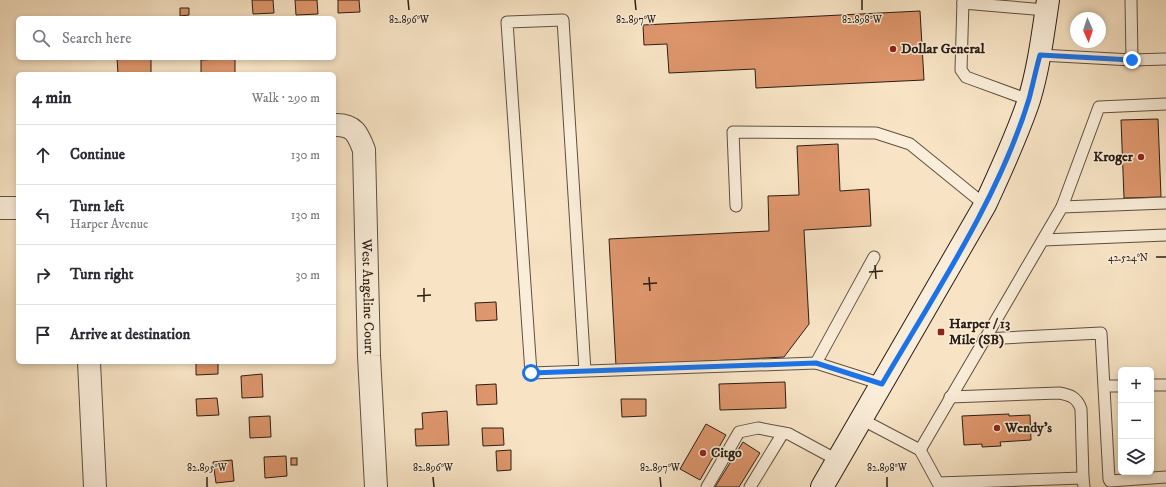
<!DOCTYPE html>
<html lang="en">
<head>
<meta charset="utf-8">
<style>
  :root { --surface:#fff; --page:#f7f7f7; --text:#2b2b33; --muted:#7c7c81; --line:#e1e1e2 }
  body { margin:0; font-family:"IM FELL DW Pica",serif; background:var(--page); color:var(--text) }
  .controls { position:absolute; right:12px; bottom:12px; display:grid; overflow:hidden; border-radius:6px; box-shadow:0 2px 6px #0003 }
  .controls button { width:36px; height:36px; display:grid; place-items:center; padding:0; border:0; border-bottom:1px solid var(--line); background:var(--surface); color:var(--text); font:20px sans-serif }
  .compass { position:absolute; left:1070px; top:12px; width:36px; height:36px; border-radius:50%; background:var(--surface); box-shadow:0 2px 6px #0003; rotate:177deg }
  .stop { position:absolute; width:12px; height:12px; margin:-9px; border:3px solid #1a73e8; border-radius:50%; background:#fff }
  .stop.end { background:#1a73e8; border-color:#fff; box-shadow:0 1px 4px #0008 }
  .list { margin:0; padding:0; list-style:none }
  h2 { display:flex; justify-content:space-between; align-items:center; height:52px; margin:0; padding:0 16px; font-size:17px }
  h2 small { font-size:13px; font-weight:400; color:var(--muted) }
  .list li { display:grid; grid-template-columns:26px 1fr auto; gap:12px; align-items:center; box-sizing:border-box; height:60px; padding:0 16px; border-top:1px solid var(--line) }
  .list b { display:block; font-size:15px; white-space:nowrap }
  .list p { margin:0; font-size:13px; white-space:nowrap; color:var(--muted) }
  .list em { font-size:13px; font-style:normal; color:var(--muted) }
  .icon { flex:none; width:22px; height:22px; fill:none; stroke:currentColor; stroke-width:2; stroke-linecap:round; stroke-linejoin:round }
  .map { position:relative; flex:none; width:1166px; height:487px; overflow:hidden }
  .search { position:absolute; background:var(--surface); box-shadow:0 2px 6px #0003; left:16px; top:16px; width:320px; height:44px; display:flex; align-items:center; gap:10px; box-sizing:border-box; padding:0 14px; border-radius:6px; color:var(--muted); font-size:15px }
  .panel { position:absolute; background:var(--surface); box-shadow:0 2px 6px #0003; left:16px; top:72px; width:320px; height:292px; border-radius:6px }
  .map>svg:first-child { display:block }
  .building { fill:#de966c; stroke:#2b1e15 }
  .lines { fill:none; stroke-linecap:round; stroke-linejoin:round }
  .service-casing { stroke:#5e5041; stroke-width:13 }
  .minor-casing { stroke:#5e5041; stroke-width:24 }
  .secondary-casing { stroke:#2b1e15; stroke-width:24 }
  .service { stroke:#faedd9; stroke-width:11 }
  .minor { stroke:#faedd9; stroke-width:22 }
  .secondary { stroke:#faedd9; stroke-width:22 }
  .route { stroke:#1a73e8; stroke-width:5 }
  .ticks { fill:none; stroke:#2b1e15; stroke-width:1.5 }
  .poi-dot { fill:#8f2418; stroke:#faedd9; stroke-width:1.5 }
  .labels { text-anchor:middle; dominant-baseline:central; stroke-width:3; stroke-linejoin:round; paint-order:stroke }
  .poi-label { font-size:14px; font-weight:bold; fill:#2b1e15; stroke:#faedd9; text-anchor:start }
  .street-label { font-size:14px; fill:#2b1e15; stroke:#faedd9 }
  .ticks-label { font-size:10px; text-anchor:middle; fill:#2b1e15; stroke:#faedd9; stroke-width:3; stroke-linejoin:round; paint-order:stroke }
</style>
</head>
<body>
<div class="map">
<svg width="1166" height="487" viewBox="0 0 1166 487">
  <rect width="100%" height="100%" fill="#f8e4c5"/>
  <filter id="stains"><feTurbulence type="fractalNoise" baseFrequency=".005" numOctaves="4"/><feColorMatrix values="0 0 0 0 .2 0 0 0 0 .09 0 0 0 0 .02 0 0 0 .5 -.17"/></filter>
  <radialGradient id="worn" r=".72"><stop offset=".6" stop-color="#630" stop-opacity="0"/><stop offset="1" stop-color="#630" stop-opacity=".3"/></radialGradient>
  <!-- building -->
  <g class="building">
    <path d="M252,0H273L274,13L253,14Z"/>
    <path d="M295,0H317L318,14L296,15Z"/>
    <path d="M338,0H359L360,12L338,13Z"/>
    <path d="M180,8H189V15L180,16Z"/>
    <path d="M920,11L924,80L756,88L755,69L669,73L667,44L644,45L643,25Z"/>
    <path d="M117,58H151V74H118Z"/>
    <path d="M235,58V74H201V60Z"/>
    <path d="M1158,119L1161,197L1124,198L1121,120Z"/>
    <path d="M838,144L840,191L869,189L871,226L804,230L809,324L784,357L616,366L609,239L769,231L768,196L799,195L797,146Z"/>
    <path d="M496,302L497,320L476,321L475,303Z"/>
    <path d="M196,362H218V374L196,375Z"/>
    <path d="M262,374L263,397L242,398L241,376Z"/>
    <path d="M785,382L786,408L720,410L719,384Z"/>
    <path d="M496,384L497,404L477,405L476,385Z"/>
    <path d="M217,398L219,415L197,416L196,399Z"/>
    <path d="M621,399H646V416L622,417Z"/>
    <path d="M447,411L449,445L416,446L415,429H423L422,413Z"/>
    <path d="M1009,414V416L1030,415L1031,440L1000,442L1001,446L982,447V444L964,445L962,416Z"/>
    <path d="M270,416L271,437L250,438L249,417Z"/>
    <path d="M706,424L726,435L700,480L680,469Z"/>
    <path d="M482,428H503L504,445L483,446Z"/>
    <path d="M743,442L760,453L739,487H715Z"/>
    <path d="M511,450V470L497,471L496,451Z"/>
    <path d="M286,456L287,476L265,478L264,457Z"/>
    <rect x="291" y="458" width="6" height="7"/>
    <path d="M232,460L234,481L216,483L213,462Z"/>
  </g>
  <g class="lines">
    <defs>
      <g id="service">
        <path d="M963,0L961,70L966,77L1029,100"/>
        <path d="M963,3L1046,10"/>
        <path d="M1040,55L1132,60L1131,0"/>
        <path d="M1132,60L1166,59"/>
        <path d="M736,206L733,132L876,133L910,144L985,205"/>
        <path d="M1062,207L1099,107L1166,104"/>
        <path d="M1043,240L1166,235"/>
        <path d="M874,257L816,363L882,384"/>
        <path d="M984,339L1101,333L1109,479L1110,481L1166,477"/>
        <path d="M585,371L563,20L507,22L531,373L816,363"/>
        <path d="M1151,385H1166"/>
        <path d="M1105,386H1121"/>
        <path d="M950,397L1059,393C1070,395 1077,397 1081,409L1083,478"/>
        <path d="M861,419L920,450L1062,207L1166,203"/>
        <path d="M920,450L938,483L1083,478L1084,487"/>
        <path d="M707,487L739,432L758,428L789,434L837,460"/>
        <path d="M750,487L783,433"/>
      </g>
      <g id="minor">
        <path id="s1" d="M334,125C354,124 358,134 364,150L369,356L376,487"/>
        <path d="M0,208H18"/>
        <path d="M89,362L95,487"/>
      </g>
      <path id="secondary" d="M822,487L985,205C1001,170 1017,136 1029,100C1039,67 1043,33 1048,0"/>
    </defs>
    <!-- service casing -->
    <use href="#service" class="service-casing"/>
    <!-- minor casing -->
    <use href="#minor" class="minor-casing"/>
    <!-- secondary casing -->
    <use href="#secondary" class="secondary-casing"/>
    <!-- service -->
    <use href="#service" class="service"/>
    <!-- minor -->
    <use href="#minor" class="minor"/>
    <!-- secondary -->
    <use href="#secondary" class="secondary"/>
  </g>
  <g class="lines">
    <!-- route -->
    <path class="route" d="M531,373L816,363L882,384C934,295 999,198 1029,99C1033,84 1036,69 1040,55L1132,60"/>
  </g>
  <!-- ticks -->
  <path class="ticks" d="M408,0L409,10M635,0L636,10M862,0V10M1156,257H1166M875,265L876,279M869,272L883,271M649,277L650,291M643,284L657,283M424,288V302M417,296L431,295M207,477V487M433,477L434,487M660,477L661,487M887,477V487"/>
  <!-- markers -->
  <g class="poi-dot">
    <circle cx="893" cy="49" r="4"/>
    <circle cx="1141" cy="157" r="4"/>
    <rect x="937" y="328" width="8" height="8" rx="2"/>
    <circle cx="997" cy="428" r="4"/>
    <circle cx="703" cy="453" r="4"/>
  </g>
  <g class="labels">
    <!-- poi labels -->
    <g class="poi-label">
      <text x="901" y="49">Dollar General</text>
      <text x="1133" y="157" text-anchor="end">Kroger</text>
      <text x="949" y="324">Harper / 13<tspan x="949" dy="16">Mile (SB)</tspan></text>
      <text x="1005" y="428">Wendy's</text>
      <text x="711" y="453">Citgo</text>
    </g>
    <!-- street labels -->
    <g class="street-label">
      <text stroke="none"><textPath href="#s1" startOffset="190">West Angeline Court</textPath></text>
    </g>
  </g>
  <g class="ticks-label">
    <text x="409" y="23">82.896°W</text>
    <text x="636" y="23">82.897°W</text>
    <text x="862" y="23">82.898°W</text>
    <text x="1128" y="261">42.524°N</text>
    <text x="207" y="471">82.895°W</text>
    <text x="433" y="471">82.896°W</text>
    <text x="660" y="471">82.897°W</text>
    <text x="887" y="471">82.898°W</text>
  </g>
  <rect width="100%" height="100%" filter="url(#stains)"/>
  <rect width="100%" height="100%" fill="url(#worn)"/>
</svg>
<div class="controls">
<button>+</button>
<button>−</button>
<button><svg class="icon" aria-label="layers" viewBox="0 0 24 24"><path d="M12 4l9 5-9 5-9-5zM3 14l9 5 9-5"/></svg></button>
</div>
<svg class="compass" viewBox="-18 -18 36 36"><path d="M0-13l5 13h-10z" fill="#e53935"/><path d="M0 13l5-13h-10z" fill="#7c7c81"/></svg>
<div class="stop" style="left:531px;top:373px"></div>
<div class="stop end" style="left:1132px;top:60px"></div>
<div class="search"><svg class="icon" aria-label="search" viewBox="0 0 24 24"><circle cx="10" cy="10" r="6"/><path d="M15 15l6 6"/></svg>Search here</div>
<section class="panel">
<h2>4 min<small>Walk · 290 m</small></h2>
<ul class="list">
<li><svg class="icon" aria-label="ahead" viewBox="0 0 24 24"><path d="M12 20V5M6 11l6-6 6 6"/></svg><div><b>Continue</b></div><em>130 m</em></li>
<li><svg class="icon" aria-label="left" viewBox="0 0 24 24"><path d="M17 20v-9H6M10 6l-5 5 5 5"/></svg><div><b>Turn left</b><p>Harper Avenue</p></div><em>130 m</em></li>
<li><svg class="icon" aria-label="right" viewBox="0 0 24 24"><path d="M7 20v-9h11M14 6l5 5-5 5"/></svg><div><b>Turn right</b></div><em>30 m</em></li>
<li><svg class="icon" aria-label="arrive" viewBox="0 0 24 24"><path d="M6 21V4h12l-3 4 3 4H6"/></svg><div><b>Arrive at destination</b></div></li>
</ul>
</section>
</div>
</body>
</html>
